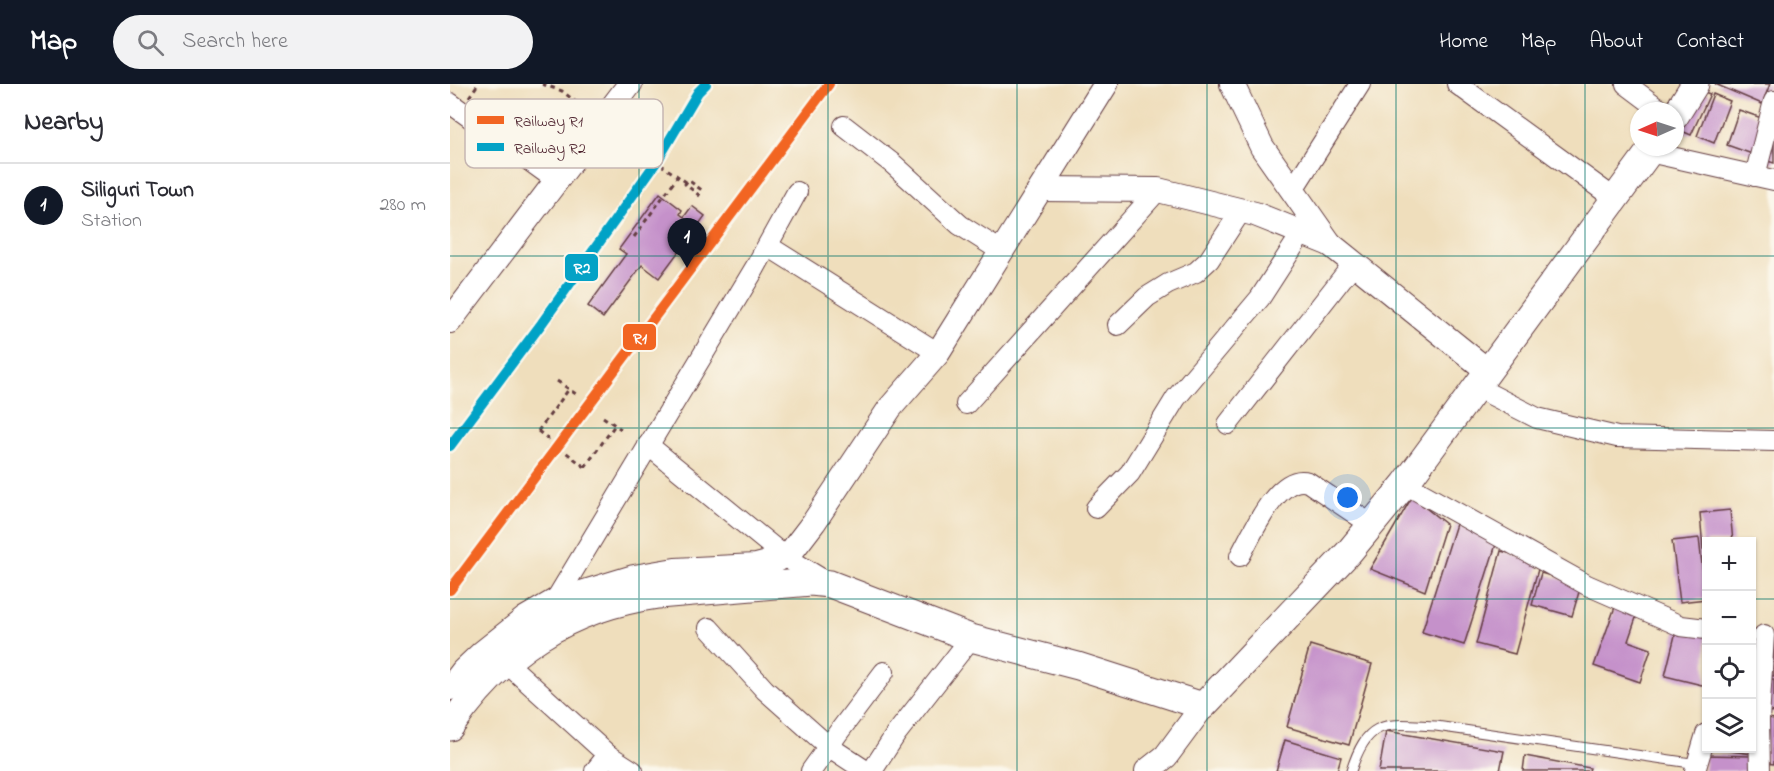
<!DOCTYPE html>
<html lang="en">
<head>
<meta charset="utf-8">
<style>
  :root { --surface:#fff; --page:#f2f2f3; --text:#2b2b33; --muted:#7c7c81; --line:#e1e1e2; --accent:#111827 }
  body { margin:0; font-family:"Indie Flower",sans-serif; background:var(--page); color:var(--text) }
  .controls { position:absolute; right:18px; bottom:18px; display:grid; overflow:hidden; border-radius:0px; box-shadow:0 2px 4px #0004 }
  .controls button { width:54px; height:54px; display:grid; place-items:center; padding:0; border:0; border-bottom:2px solid var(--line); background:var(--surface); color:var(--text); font:30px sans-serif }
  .compass { position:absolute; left:1180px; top:18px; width:54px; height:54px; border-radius:50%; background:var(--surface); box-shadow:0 2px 4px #0004; rotate:267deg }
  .you { position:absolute; left:898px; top:414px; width:21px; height:21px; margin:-15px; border:4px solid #fff; border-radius:50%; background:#1a73e8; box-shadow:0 0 0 9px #1a73e833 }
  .badge { display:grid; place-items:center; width:39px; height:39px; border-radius:50%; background:var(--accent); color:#fff; font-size:20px; font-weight:700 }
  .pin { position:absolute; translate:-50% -50px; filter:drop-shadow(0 2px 3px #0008) }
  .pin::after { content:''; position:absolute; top:32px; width:21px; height:18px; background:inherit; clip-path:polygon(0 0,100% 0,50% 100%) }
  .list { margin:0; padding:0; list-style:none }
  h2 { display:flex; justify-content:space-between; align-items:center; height:78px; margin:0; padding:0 24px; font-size:26px }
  h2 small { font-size:20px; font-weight:400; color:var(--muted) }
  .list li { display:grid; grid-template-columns:39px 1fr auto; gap:18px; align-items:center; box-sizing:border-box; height:84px; padding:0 24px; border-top:2px solid var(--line) }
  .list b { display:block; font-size:22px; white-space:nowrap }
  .list p { margin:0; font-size:20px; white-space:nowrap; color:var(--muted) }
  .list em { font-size:20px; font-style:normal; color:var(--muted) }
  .icon { flex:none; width:33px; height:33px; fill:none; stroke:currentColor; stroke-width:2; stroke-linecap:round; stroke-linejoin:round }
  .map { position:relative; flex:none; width:1324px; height:687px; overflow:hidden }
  header { display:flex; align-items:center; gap:36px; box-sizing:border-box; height:84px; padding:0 30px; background:var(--accent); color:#fff }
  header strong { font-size:28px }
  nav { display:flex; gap:33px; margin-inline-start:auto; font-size:21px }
  .search { width:420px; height:54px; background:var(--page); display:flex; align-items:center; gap:15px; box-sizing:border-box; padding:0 21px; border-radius:33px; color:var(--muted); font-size:22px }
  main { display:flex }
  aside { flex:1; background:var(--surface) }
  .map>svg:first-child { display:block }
  .building { fill:#c591ca }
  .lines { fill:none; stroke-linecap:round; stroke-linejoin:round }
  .service-casing { stroke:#633c41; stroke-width:11 }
  .minor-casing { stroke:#633c41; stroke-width:22 }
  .tertiary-casing { stroke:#633c41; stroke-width:26 }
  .secondary-casing { stroke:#633c41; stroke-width:29 }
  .path { stroke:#633c41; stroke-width:3; stroke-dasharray:4.5 4.5; stroke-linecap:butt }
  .service { stroke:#fff; stroke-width:9 }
  .minor { stroke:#fff; stroke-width:20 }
  .tertiary { stroke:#fff; stroke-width:24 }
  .secondary { stroke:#fff; stroke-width:27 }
  .rail-casing { stroke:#4a1f2b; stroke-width:7 }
  .rail { stroke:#fbf7ec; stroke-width:4.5; stroke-dasharray:14; stroke-linecap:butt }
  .path-bridge { stroke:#633c41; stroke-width:3; stroke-dasharray:4.5 4.5; stroke-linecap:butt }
  .rail-1-casing { stroke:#fbf7ec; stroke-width:15 }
  .rail-2-casing { stroke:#fbf7ec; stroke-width:15 }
  .rail-1 { stroke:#f26522; stroke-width:10 }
  .rail-2 { stroke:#04a2c6; stroke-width:10 }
  .grid { fill:none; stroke:#0f766e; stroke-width:1.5; stroke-opacity:0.55 }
  .key { fill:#fbf7ec; stroke:#c6b6b2; stroke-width:1.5 }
  .key-label { font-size:16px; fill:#4a1f2b }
  .line-badge { stroke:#fbf7ec; stroke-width:2 }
  .badge-label { font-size:16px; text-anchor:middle; font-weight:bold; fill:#fff }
</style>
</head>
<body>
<header>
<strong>Map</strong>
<div class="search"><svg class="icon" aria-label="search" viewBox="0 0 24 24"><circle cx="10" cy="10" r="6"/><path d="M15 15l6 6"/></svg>Search here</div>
<nav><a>Home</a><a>Map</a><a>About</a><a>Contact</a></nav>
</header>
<main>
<aside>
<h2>Nearby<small></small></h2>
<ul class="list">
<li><span class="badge">1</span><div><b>Siliguri Town</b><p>Station</p></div><em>280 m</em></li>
</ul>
</aside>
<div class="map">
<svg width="1324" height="687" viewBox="0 0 1324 687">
  <rect width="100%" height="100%" fill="#fbf7ec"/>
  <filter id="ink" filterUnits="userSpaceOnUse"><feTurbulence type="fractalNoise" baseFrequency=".0167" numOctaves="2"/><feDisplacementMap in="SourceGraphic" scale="12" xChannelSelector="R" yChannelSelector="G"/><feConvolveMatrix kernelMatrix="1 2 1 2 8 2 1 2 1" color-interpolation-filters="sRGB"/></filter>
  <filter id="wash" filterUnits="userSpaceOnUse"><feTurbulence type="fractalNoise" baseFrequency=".008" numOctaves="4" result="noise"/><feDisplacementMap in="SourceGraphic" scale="24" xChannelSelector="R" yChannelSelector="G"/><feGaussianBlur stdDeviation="1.35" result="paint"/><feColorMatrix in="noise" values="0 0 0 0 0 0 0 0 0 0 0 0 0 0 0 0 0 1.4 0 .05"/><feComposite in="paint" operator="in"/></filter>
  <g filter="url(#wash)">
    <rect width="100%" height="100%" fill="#efdebc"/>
    <g id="blocks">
      <!-- building -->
      <g class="building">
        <path d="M1265,0H1320L1312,20Z"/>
        <path d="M1251,7L1260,10L1241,51L1227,45Z"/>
        <path d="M1263,10L1280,17L1264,59L1247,52Z"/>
        <path d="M1289,26L1317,36L1305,71L1277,61Z"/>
        <path d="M1324,44V79L1314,76Z"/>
        <path d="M210,109L232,126L230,130L234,133L242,122L255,132L209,194L192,181L153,234L138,222L176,170L169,165Z"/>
        <path d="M962,413L996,440L975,507L920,485Z"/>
        <path d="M1280,426L1283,458H1256V465H1253L1250,429Z"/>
        <path d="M1006,440L1048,454L1014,561L972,548Z"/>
        <path d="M1249,454L1256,515L1230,518L1222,457Z"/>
        <path d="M1051,467L1090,478L1065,570L1026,560Z"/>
        <path d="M1091,489L1131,501L1122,532L1082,521Z"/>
        <path d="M1166,520L1188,528L1178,557L1201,565L1190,598L1144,582Z"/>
        <path d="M1227,543L1256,548V602L1215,592Z"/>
        <path d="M1320,554H1324V592H1318Z"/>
        <path d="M1302,555L1309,557L1302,585Z"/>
        <path d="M860,561L922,580L899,661L837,643Z"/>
        <path d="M1316,595H1324V628L1313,627Z"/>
        <path d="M1318,634L1324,635V680L1315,679Z"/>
        <path d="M936,647L1054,667L1050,687H929Z"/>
        <path d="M835,656L891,673L887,687H826Z"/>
        <path d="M1274,664H1302L1303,670L1274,666Z"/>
        <path d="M1255,671L1302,672V687H1255Z"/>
        <path d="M1075,672L1140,684L1139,687H1073Z"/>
      </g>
    </g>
  </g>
  <g filter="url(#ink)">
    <use href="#blocks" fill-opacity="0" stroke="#633c41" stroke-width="1.5"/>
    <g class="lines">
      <defs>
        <path id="service" d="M901,687C918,633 936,640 986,642L1248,680"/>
        <g id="minor">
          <path d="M1007,0L1165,115"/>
          <path d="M1176,0L1212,27"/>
          <path d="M0,19L106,96"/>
          <path d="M394,42L443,80L510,141L551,167"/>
          <path d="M1199,68L1324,96"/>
          <path d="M1305,92L1324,17"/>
          <path d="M842,107L910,0"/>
          <path d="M318,162L488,269"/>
          <path d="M668,241L697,213L718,200L746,188L759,176L791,127"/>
          <path d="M1026,303L1087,334L1167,353L1324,357"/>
          <path d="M516,320L708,106"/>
          <path d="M778,340L904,179"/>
          <path d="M198,361L334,472L378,499"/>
          <path d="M955,400L1137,501L1231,542L1256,545"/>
          <path d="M646,424L680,389L726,314L810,214L852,149"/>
          <path d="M790,472C802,450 828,389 858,398L922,441"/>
          <path d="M105,517L305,184L347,108"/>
          <path d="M259,544L315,606L378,662L416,687"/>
          <path d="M60,582L158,671L183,687"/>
          <path d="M145,687L158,671"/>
          <path d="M361,687L388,649L434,588"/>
          <path d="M422,687L446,650L521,554"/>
          <path d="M1245,687L1256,650"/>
          <path d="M1310,687L1309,636L1314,551"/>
        </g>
        <g id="tertiary">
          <path d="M782,0L812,63L880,160"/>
          <path d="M591,105L708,106L805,130L880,160L1038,287"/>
          <path d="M0,237L180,0"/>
          <path d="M0,604L13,587L32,569L76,534L105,517L184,493L225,486L306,482L325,477L341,468L364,438L440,324L488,269L656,0"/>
          <path d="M697,687L716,672L753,622"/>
        </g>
        <g id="secondary">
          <path d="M1225,32L1245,0"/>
          <path d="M0,643C52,567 117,524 208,511L361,498L380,500L521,554L628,582L753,622L899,468L955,400L1203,63"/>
        </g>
      </defs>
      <!-- service casing -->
      <use href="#service" class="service-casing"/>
      <!-- minor casing -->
      <use href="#minor" class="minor-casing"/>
      <!-- tertiary casing -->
      <use href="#tertiary" class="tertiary-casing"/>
      <!-- secondary casing -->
      <use href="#secondary" class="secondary-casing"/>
      <!-- path -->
      <g class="path">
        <path d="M92,0L112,7L135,25"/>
        <path d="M19,13L28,0"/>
        <path d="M166,50L236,98"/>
        <path d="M250,112L235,100L238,96L253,107"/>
        <path d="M184,153L228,92"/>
        <path d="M107,297L126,310"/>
        <path d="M153,333L171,345"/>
        <path d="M88,347L119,305"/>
        <path d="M135,383L165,341"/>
      </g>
      <!-- service -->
      <use href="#service" class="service"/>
      <!-- minor -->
      <use href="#minor" class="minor"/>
      <!-- tertiary -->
      <use href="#tertiary" class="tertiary"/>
      <!-- secondary -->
      <use href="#secondary" class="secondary"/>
      <defs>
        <path id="rail" d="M0,506L379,0"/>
      </defs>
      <!-- rail casing -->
      <use href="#rail" class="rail-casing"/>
      <!-- rail -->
      <use href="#rail" class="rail"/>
      <!-- path-bridge -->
      <path class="path-bridge" d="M88,347L135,383"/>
      <defs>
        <path id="rail-1" d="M0,506L379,0"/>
        <path id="rail-2" d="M0,362L92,239L207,77L248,8L256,0"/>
      </defs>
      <!-- rail-1 casing -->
      <use href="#rail-1" class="rail-1-casing"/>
      <!-- rail-2 casing -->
      <use href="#rail-2" class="rail-2-casing"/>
      <!-- rail-1 -->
      <use href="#rail-1" class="rail-1"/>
      <!-- rail-2 -->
      <use href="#rail-2" class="rail-2"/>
    </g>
  </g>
  <!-- grid -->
  <path class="grid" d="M189,0V687M378,0V687M567,0V687M757,0V687M946,0V687M1135,0V687M0,172H1324M0,344H1324M0,515H1256M1302,515H1324"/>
  <!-- legend -->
  <rect x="15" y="15" width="198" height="69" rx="9" class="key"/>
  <rect x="27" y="32" width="27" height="8" fill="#f26522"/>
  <rect x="27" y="59" width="27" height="8" fill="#04a2c6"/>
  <g class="key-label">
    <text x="64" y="42">Railway R1</text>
    <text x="64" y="69">Railway R2</text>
  </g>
  <g class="line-badge">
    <rect x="114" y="169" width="35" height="29" rx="6" fill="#04a2c6"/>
    <rect x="172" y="239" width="35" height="28" rx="6" fill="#f26522"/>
  </g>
  <g class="badge-label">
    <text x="132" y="189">R2</text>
    <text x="190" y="259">R1</text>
  </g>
</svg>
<div class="controls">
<button>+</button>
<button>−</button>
<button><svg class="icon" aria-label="locate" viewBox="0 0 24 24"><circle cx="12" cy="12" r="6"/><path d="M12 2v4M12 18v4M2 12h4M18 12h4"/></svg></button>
<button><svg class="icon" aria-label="layers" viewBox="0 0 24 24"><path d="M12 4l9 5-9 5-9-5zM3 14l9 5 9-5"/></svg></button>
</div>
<svg class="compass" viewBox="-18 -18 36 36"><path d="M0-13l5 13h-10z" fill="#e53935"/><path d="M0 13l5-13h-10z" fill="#7c7c81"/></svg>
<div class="you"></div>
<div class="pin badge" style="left:237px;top:184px">1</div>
</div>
</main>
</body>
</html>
